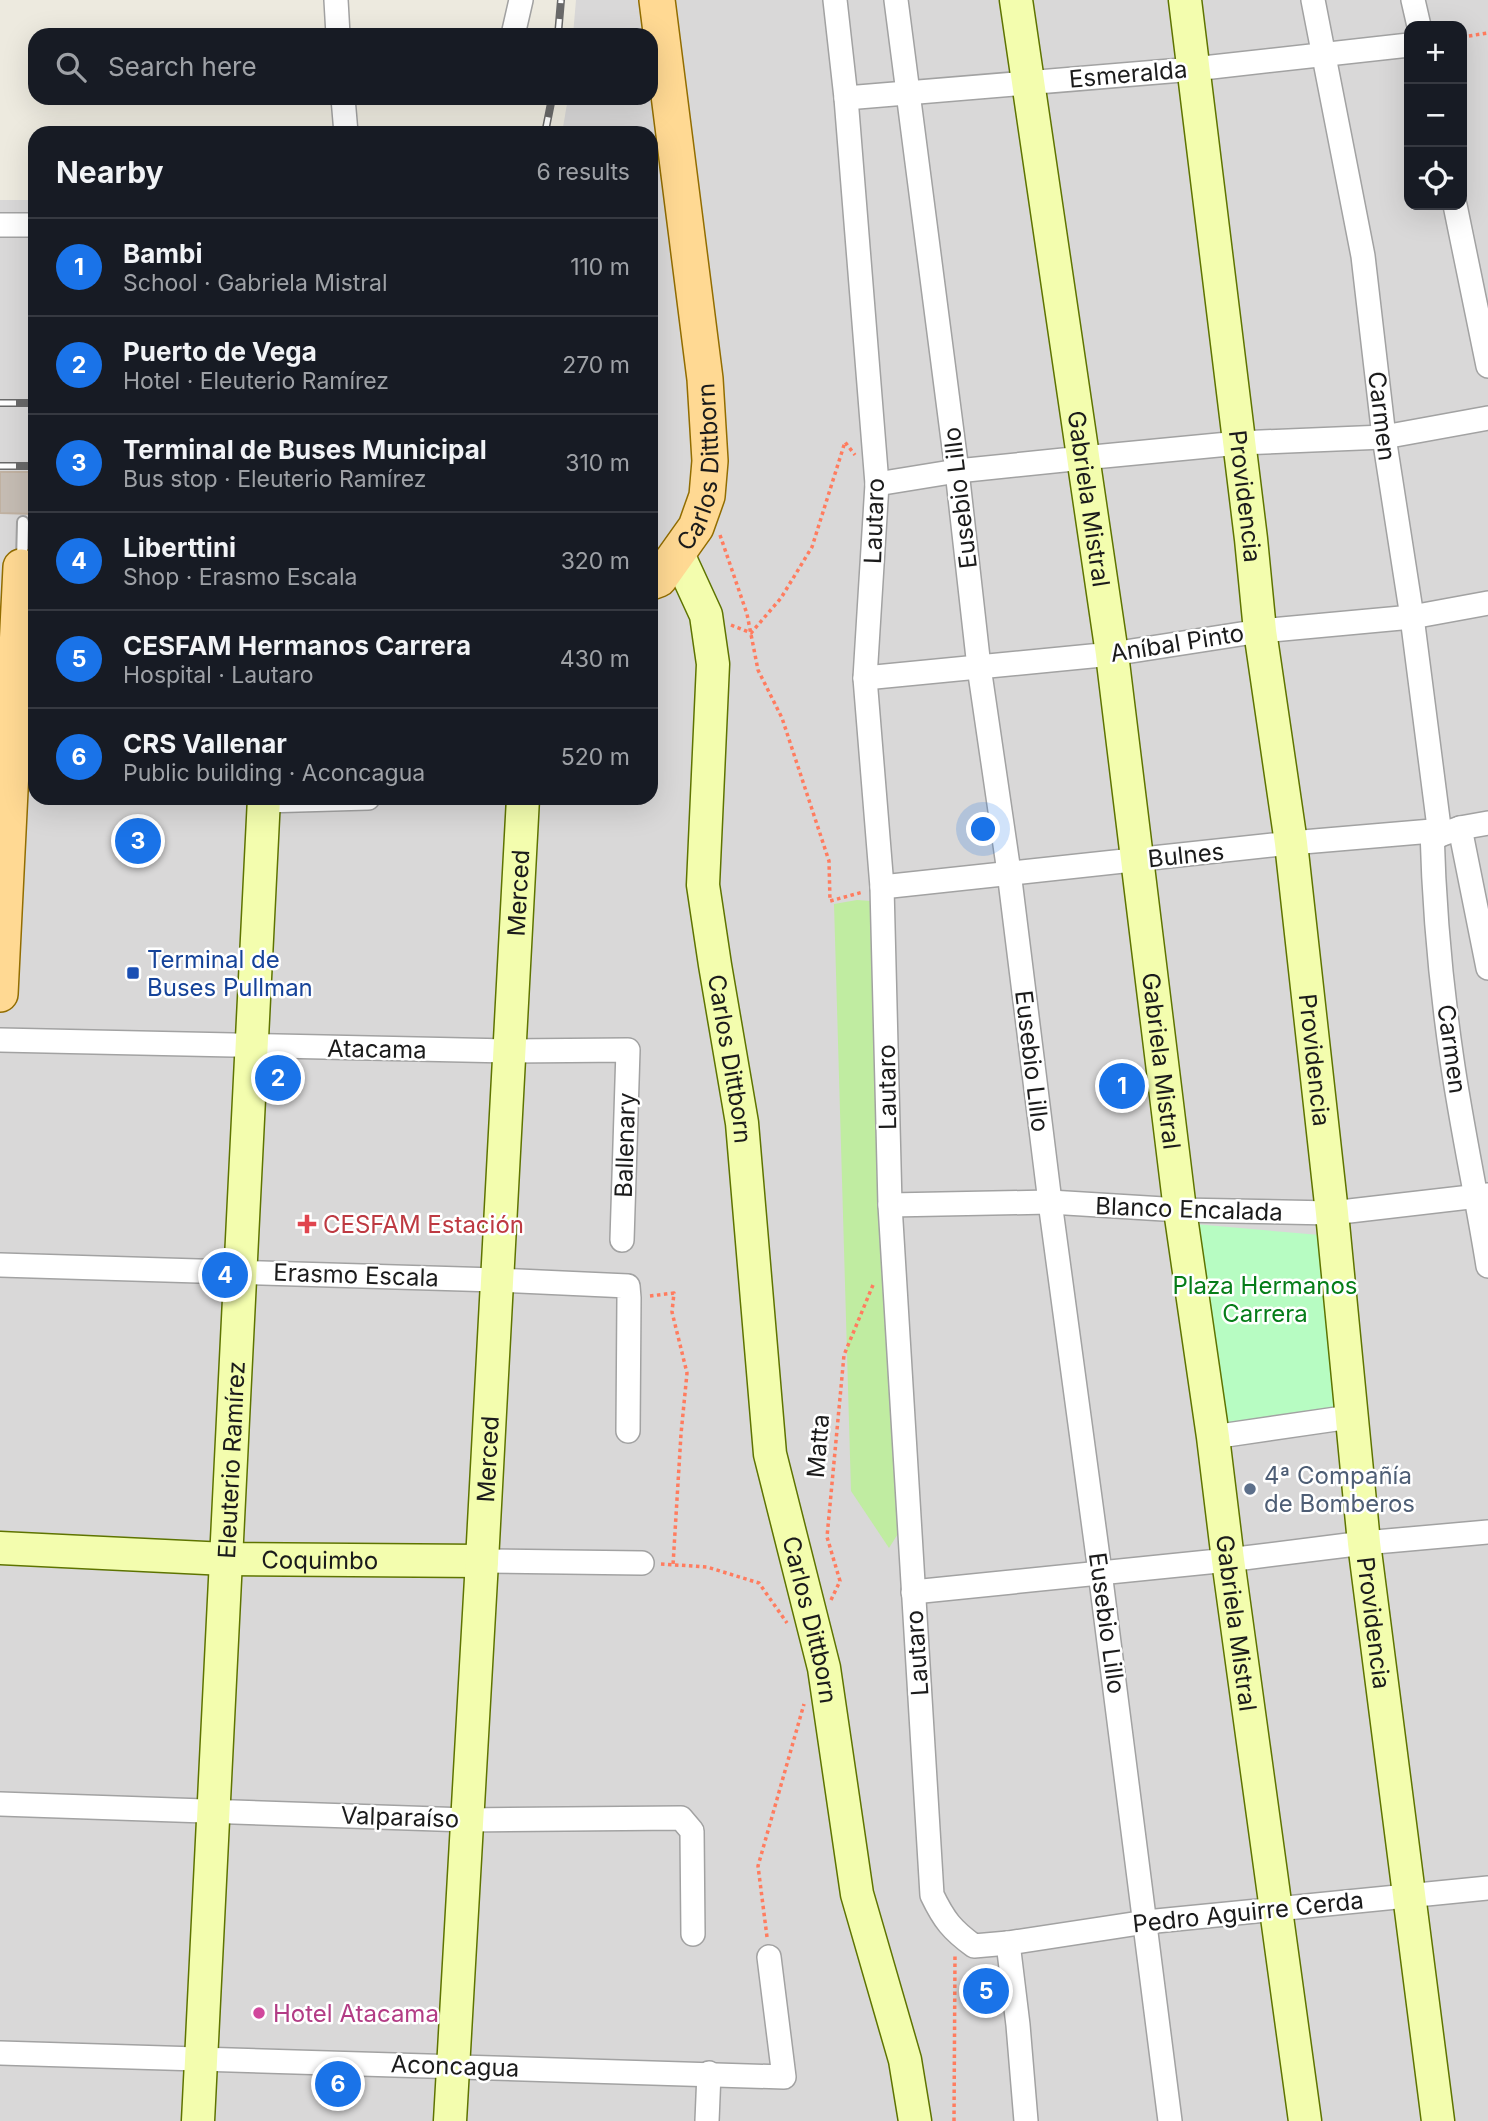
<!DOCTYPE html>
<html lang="en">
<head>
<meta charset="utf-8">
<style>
  :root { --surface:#171b24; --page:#242831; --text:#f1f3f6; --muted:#9ea1a6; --line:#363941; --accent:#1a73e8 }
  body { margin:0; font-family:Inter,sans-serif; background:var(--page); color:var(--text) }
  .controls { position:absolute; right:21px; top:21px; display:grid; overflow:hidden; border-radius:14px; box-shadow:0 7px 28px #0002 }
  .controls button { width:63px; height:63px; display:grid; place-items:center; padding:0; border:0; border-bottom:2px solid var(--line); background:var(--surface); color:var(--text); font:35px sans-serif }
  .you { position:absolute; left:984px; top:830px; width:24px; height:24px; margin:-18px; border:5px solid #fff; border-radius:50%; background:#1a73e8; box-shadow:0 0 0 10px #1a73e833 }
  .badge { display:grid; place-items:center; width:46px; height:46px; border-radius:50%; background:var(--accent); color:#fff; font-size:23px; font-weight:700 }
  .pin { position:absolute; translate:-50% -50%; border:4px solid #fff; box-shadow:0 2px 7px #0006 }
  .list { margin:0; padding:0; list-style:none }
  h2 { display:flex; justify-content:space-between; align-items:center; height:91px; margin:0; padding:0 28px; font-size:30px }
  h2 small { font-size:23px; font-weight:400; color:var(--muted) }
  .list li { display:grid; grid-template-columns:46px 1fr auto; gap:21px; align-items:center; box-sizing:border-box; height:98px; padding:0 28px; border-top:2px solid var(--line) }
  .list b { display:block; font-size:26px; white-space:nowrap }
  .list p { margin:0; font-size:23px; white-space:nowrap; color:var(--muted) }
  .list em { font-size:23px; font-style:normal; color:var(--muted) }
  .icon { flex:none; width:38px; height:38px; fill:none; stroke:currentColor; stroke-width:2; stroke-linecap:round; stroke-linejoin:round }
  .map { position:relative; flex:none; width:1488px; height:2121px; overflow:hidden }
  .search { position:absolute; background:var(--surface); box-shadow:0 7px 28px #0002; left:28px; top:28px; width:630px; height:77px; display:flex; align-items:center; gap:18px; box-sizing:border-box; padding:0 24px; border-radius:21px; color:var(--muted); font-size:26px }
  .panel { position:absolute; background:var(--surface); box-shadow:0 7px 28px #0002; left:28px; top:126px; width:630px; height:679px; border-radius:21px }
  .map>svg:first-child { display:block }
  .residential { fill:#d9d8d8; fill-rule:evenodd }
  .education { fill:#fcffd7 }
  .grass { fill:#c0eca1 }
  .park { fill:#b7fcc2 }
  .building { fill:#c5bcb3; stroke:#c0b1a1; stroke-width:2 }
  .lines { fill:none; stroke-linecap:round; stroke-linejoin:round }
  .lane-casing { stroke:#a2a2a2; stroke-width:14 }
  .street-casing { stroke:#a2a2a2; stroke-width:26 }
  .secondary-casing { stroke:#5e7400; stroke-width:35 }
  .primary-casing { stroke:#926d00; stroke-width:38 }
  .path { stroke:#ff7c5f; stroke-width:3.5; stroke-dasharray:3.5 3.5; stroke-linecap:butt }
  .lane { stroke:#fff; stroke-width:10 }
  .street { stroke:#fff; stroke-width:23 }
  .secondary { stroke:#f3fdae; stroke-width:32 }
  .primary { stroke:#ffd993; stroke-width:35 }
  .rail-casing { stroke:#696969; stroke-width:8 }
  .rail { stroke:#fff; stroke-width:5; stroke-dasharray:16; stroke-linecap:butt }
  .transit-dot { fill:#1a4fb4; stroke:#fff; stroke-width:2.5 }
  .health-dot { fill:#e0444e; stroke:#fff; stroke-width:2.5 }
  .service-dot { fill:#5c6f8a; stroke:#fff; stroke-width:2.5 }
  .hotel-dot { fill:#d1479c; stroke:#fff; stroke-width:2.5 }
  .labels { text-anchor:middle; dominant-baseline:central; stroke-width:5; stroke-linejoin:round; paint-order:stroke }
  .street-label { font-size:24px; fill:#1b1b1b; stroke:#fff }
  .transit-label { font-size:24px; fill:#164399; stroke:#fff; text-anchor:start }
  .health-label { font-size:24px; fill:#be3a42; stroke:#fff; text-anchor:start }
  .park-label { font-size:24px; fill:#057d18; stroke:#fff }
  .service-label { font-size:24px; fill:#4e5e75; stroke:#fff; text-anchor:start }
  .hotel-label { font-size:24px; fill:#b23c85; stroke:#fff; text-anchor:start }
</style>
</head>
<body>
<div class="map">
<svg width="1488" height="2121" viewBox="0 0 1488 2121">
  <rect width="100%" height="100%" fill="#edeadf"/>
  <!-- residential -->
  <path class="residential" d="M576,0H1488V2121H0V200H35V798H651V133H562L568,98H651V35H573ZM1409,26H1462V205H1409Z"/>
  <!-- education -->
  <path class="education" d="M35,603V758H25Z"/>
  <!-- grass -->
  <path class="grass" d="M857,900L871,901L901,1529L889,1548L851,1491L834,904Z"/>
  <!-- park -->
  <path class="park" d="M1194,1224L1320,1235L1338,1407L1219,1426Z"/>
  <!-- building -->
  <path class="building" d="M0,472H35V514L0,513Z"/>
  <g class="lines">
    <defs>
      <path id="lane" d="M22,561L23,522"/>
      <g id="street">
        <path d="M336,0L338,35"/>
        <path d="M835,0L846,98L877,484L865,678L882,887L890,1205L932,1895C944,1920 952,1930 974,1946L1008,1943L1146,1922L1488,1888"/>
        <path d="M896,0L957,471L979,667L1009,872L1050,1202L1100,1572L1170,2121"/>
        <path d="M1313,0L1363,256L1384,437L1412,617L1440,835"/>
        <path d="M1413,0L1419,26"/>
        <path d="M513,35L521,0"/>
        <path d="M343,98L346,133"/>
        <path d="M846,98L1194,69L1409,45"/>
        <path d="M1455,205L1488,366"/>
        <path d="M0,225H35"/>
        <path d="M877,484L957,471L1083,458L1239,443L1384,437L1488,418"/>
        <path d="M865,678L1112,654L1260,631L1412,617L1488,603"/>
        <path d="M264,801L368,798"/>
        <path d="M1460,828L1488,968"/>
        <path d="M1432,831C1434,908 1441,985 1452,1060C1462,1129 1477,1197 1488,1266"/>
        <path d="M882,887L1291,843L1432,831L1440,835L1460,828L1488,823"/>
        <path d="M0,1040L509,1051L628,1050L622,1240"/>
        <path d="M890,1205L1050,1202L1180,1210L1332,1213L1488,1195"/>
        <path d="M0,1265L496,1280L628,1286L629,1298L628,1431"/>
        <path d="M1213,1437L1350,1417"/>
        <path d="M482,1561L642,1563"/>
        <path d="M913,1592L1228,1560L1364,1543L1488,1532"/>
        <path d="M0,1804L467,1820L681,1818L692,1831L693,1934"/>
        <path d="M1008,1943L1018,2025L1026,2121"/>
        <path d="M0,2053L784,2077L769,1957"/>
        <path d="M707,2121L709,2073"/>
      </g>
      <g id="secondary">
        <path id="s1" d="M1016,0L1112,654L1180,1210L1213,1437L1228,1560L1305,2121"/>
        <path id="s2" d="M1185,0L1251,539L1260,631L1291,843L1332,1213L1364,1543L1438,2121"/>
        <path id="s3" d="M678,554L706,615L713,664L703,885L715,965L742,1123L770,1454L824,1668L857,1894L905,2060L915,2121"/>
        <path id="s4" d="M0,1548L226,1559L482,1561"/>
        <path id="s5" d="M198,2121L264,798"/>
        <path id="s6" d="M450,2121L482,1561L523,798"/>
      </g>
      <g id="primary">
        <path id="s7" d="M651,582L659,579L696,527L707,496L710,461L705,379L657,0"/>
        <path d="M0,994L21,567"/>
      </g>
    </defs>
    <!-- lane casing -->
    <use href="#lane" class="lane-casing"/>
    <!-- street casing -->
    <use href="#street" class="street-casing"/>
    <!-- secondary casing -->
    <use href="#secondary" class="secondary-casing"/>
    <!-- primary casing -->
    <use href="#primary" class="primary-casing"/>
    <!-- path -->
    <g class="path">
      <path d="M1462,37L1488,33"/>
      <path d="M720,535L747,614L758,670L782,718L829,861L830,901L863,892"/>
      <path d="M731,625L751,633L781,598L812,547L845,442L855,455"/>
      <path d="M650,1296L674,1293L672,1312L687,1373L681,1434L673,1565"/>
      <path d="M661,1564L707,1567L759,1583L787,1623"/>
      <path d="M831,1600L840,1581L827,1537L844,1355L873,1285"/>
      <path d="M767,1937L758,1866L804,1704"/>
      <path d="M954,2121L955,1955"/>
    </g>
    <!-- lane -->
    <use href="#lane" class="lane"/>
    <!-- street -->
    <use href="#street" class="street"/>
    <!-- secondary -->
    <use href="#secondary" class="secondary"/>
    <!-- primary -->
    <use href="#primary" class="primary"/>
    <defs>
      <g id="rail">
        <path d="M558,35L561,0"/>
        <path d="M545,133L552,98"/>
        <path d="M0,403H35"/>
        <path d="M0,466H35"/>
      </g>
    </defs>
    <!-- rail casing -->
    <use href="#rail" class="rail-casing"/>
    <!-- rail -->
    <use href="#rail" class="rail"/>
  </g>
  <!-- markers -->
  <rect class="transit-dot" x="126" y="966" width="14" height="14" rx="3.5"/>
  <path class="health-dot" d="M303.5 1213.5h7v7h7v7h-7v7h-7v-7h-7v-7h7z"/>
  <circle class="service-dot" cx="1250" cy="1489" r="7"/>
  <circle class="hotel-dot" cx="259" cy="2013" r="7"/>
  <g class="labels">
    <!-- street labels -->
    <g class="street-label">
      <text transform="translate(1128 74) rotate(-5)">Esmeralda</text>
      <text transform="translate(1382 416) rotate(83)">Carmen</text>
      <text stroke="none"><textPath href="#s7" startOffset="133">Carlos Dittborn</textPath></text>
      <text transform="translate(960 498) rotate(-97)">Eusebio Lillo</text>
      <text stroke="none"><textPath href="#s1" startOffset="504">Gabriela Mistral</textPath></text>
      <text stroke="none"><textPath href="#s2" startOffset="500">Providencia</textPath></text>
      <text transform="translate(874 521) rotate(-88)">Lautaro</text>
      <text transform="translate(1177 643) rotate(-9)">Aníbal Pinto</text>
      <text transform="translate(1186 855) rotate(-6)">Bulnes</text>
      <text stroke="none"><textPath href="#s6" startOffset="1230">Merced</textPath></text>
      <text transform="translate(377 1049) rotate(1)">Atacama</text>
      <text transform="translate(1452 1049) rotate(82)">Carmen</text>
      <text stroke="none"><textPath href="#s3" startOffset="514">Carlos Dittborn</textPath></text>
      <text stroke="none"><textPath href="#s1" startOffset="1071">Gabriela Mistral</textPath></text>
      <text stroke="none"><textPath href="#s2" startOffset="1068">Providencia</textPath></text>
      <text transform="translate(1032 1061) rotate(83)">Eusebio Lillo</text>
      <text transform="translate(887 1087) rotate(-91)">Lautaro</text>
      <text transform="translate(625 1145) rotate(-88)">Ballenary</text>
      <text transform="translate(1189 1209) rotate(2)">Blanco Encalada</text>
      <text transform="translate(356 1275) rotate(2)">Erasmo Escala</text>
      <text transform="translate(818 1446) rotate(-85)">Matta</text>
      <text stroke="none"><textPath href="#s5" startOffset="662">Eleuterio Ramírez</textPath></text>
      <text stroke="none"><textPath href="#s6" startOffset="663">Merced</textPath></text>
      <text stroke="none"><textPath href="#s4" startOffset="320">Coquimbo</textPath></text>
      <text stroke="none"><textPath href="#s3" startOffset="1082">Carlos Dittborn</textPath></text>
      <text stroke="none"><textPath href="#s1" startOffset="1638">Gabriela Mistral</textPath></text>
      <text transform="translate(1107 1623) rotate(82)">Eusebio Lillo</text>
      <text stroke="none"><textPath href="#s2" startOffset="1634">Providencia</textPath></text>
      <text transform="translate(917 1653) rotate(-94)">Lautaro</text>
      <text transform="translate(400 1817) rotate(2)">Valparaíso</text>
      <text transform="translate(1248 1912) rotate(-6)">Pedro Aguirre Cerda</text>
      <text transform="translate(455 2066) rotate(2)">Aconcagua</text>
    </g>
    <!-- transit labels -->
    <g class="transit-label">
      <text x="147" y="959">Terminal de<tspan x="147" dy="28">Buses Pullman</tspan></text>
    </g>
    <!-- health labels -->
    <g class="health-label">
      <text x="323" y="1224">CESFAM Estación</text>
    </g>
    <!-- park labels -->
    <g class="park-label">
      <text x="1265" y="1285">Plaza Hermanos<tspan x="1265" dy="28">Carrera</tspan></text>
    </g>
    <!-- service labels -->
    <g class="service-label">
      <text x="1264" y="1475">4ª Compañía<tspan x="1264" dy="28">de Bomberos</tspan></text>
    </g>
    <!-- hotel labels -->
    <g class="hotel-label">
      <text x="273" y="2013">Hotel Atacama</text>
    </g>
  </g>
</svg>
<div class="controls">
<button>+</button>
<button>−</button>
<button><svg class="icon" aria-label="locate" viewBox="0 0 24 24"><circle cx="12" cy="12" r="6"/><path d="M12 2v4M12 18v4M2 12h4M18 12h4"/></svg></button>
</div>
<div class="you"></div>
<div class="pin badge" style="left:1122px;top:1086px">1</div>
<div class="pin badge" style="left:278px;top:1078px">2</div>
<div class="pin badge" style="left:138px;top:841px">3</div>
<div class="pin badge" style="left:225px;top:1275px">4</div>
<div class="pin badge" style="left:986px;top:1991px">5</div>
<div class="pin badge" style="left:338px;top:2084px">6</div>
<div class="search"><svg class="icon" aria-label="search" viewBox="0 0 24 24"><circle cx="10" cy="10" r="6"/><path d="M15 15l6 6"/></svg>Search here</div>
<section class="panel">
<h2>Nearby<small>6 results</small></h2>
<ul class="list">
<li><span class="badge">1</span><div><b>Bambi</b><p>School · Gabriela Mistral</p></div><em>110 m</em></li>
<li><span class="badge">2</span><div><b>Puerto de Vega</b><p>Hotel · Eleuterio Ramírez</p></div><em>270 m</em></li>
<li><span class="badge">3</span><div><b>Terminal de Buses Municipal</b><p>Bus stop · Eleuterio Ramírez</p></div><em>310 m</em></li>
<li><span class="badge">4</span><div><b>Liberttini</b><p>Shop · Erasmo Escala</p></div><em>320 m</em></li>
<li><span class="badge">5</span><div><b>CESFAM Hermanos Carrera</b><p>Hospital · Lautaro</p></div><em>430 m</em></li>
<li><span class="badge">6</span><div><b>CRS Vallenar</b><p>Public building · Aconcagua</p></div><em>520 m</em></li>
</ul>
</section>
</div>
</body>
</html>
